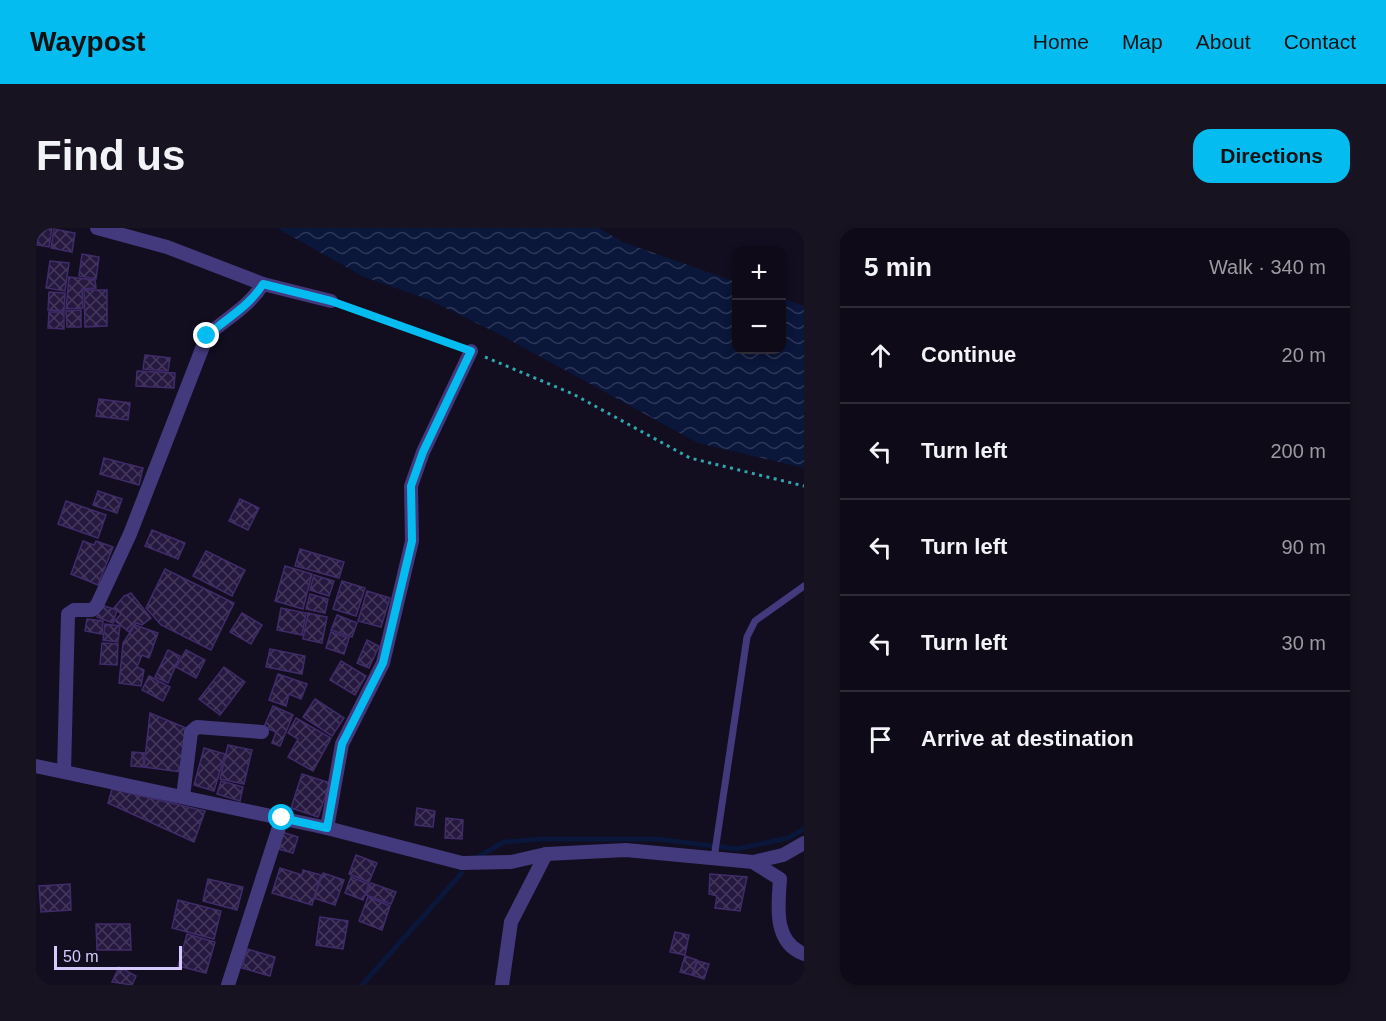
<!DOCTYPE html>
<html lang="en">
<head>
<meta charset="utf-8">
<style>
  :root { --surface:#0e0a17; --page:#171320; --text:#f1f3f6; --muted:#9b9aa1; --line:#2e2b36; --accent:#05bcf0 }
  body { margin:0; font-family:Arial,sans-serif; background:var(--page); color:var(--text) }
  .controls { position:absolute; right:18px; top:18px; display:grid; overflow:hidden; border-radius:12px; box-shadow:0 3px 9px #0003 }
  .controls button { width:54px; height:54px; display:grid; place-items:center; padding:0; border:0; border-bottom:2px solid var(--line); background:var(--surface); color:var(--text); font:30px sans-serif }
  .scale { position:absolute; left:18px; bottom:15px; width:128px; box-sizing:border-box; padding-left:6px; border:3px solid #d7cbfe; border-top:0; font-size:16px; line-height:21px; white-space:nowrap; color:#d7cbfe; -webkit-text-stroke:4px #120d1f; paint-order:stroke }
  .stop { position:absolute; width:18px; height:18px; margin:-14px; border:4px solid #05bcf0; border-radius:50%; background:#fff }
  .stop.end { background:#05bcf0; border-color:#fff; box-shadow:0 2px 6px #0008 }
  .list { margin:0; padding:0; list-style:none }
  h2 { display:flex; justify-content:space-between; align-items:center; height:78px; margin:0; padding:0 24px; font-size:26px }
  h2 small { font-size:20px; font-weight:400; color:var(--muted) }
  .list li { display:grid; grid-template-columns:39px 1fr auto; gap:18px; align-items:center; box-sizing:border-box; height:96px; padding:0 24px; border-top:2px solid var(--line) }
  .list b { display:block; font-size:22px; white-space:nowrap }
  .list em { font-size:20px; font-style:normal; color:var(--muted) }
  .icon { flex:none; width:33px; height:33px; fill:none; stroke:currentColor; stroke-width:2; stroke-linecap:round; stroke-linejoin:round }
  .map { position:relative; flex:none; width:768px; height:757px; overflow:hidden; border-radius:18px }
  header { display:flex; align-items:center; gap:36px; box-sizing:border-box; height:84px; padding:0 30px; background:var(--accent); color:#111 }
  header strong { font-size:28px }
  nav { display:flex; gap:33px; margin-inline-start:auto; font-size:21px }
  .intro { display:flex; align-items:center; justify-content:space-between; box-sizing:border-box; height:144px; padding:0 36px }
  h1 { margin:0; font-size:42px }
  .button { padding:15px 27px; border-radius:18px; background:var(--accent); color:#111; font-size:21px; font-weight:700 }
  main { display:flex; gap:36px; padding:0 36px }
  aside { flex:1; background:var(--surface); border-radius:18px; box-shadow:0 3px 9px #0003 }
  .map>svg:first-child { display:block }
  .water { fill:url(#water-waves) }
  .lines { fill:none; stroke-linecap:round; stroke-linejoin:round }
  .stream { stroke:#0a163a; stroke-width:5 }
  .building { fill:url(#building-cross-hatch); stroke:#402c6a; stroke-width:1.5 }
  .path { stroke:#30a6ad; stroke-width:3; stroke-dasharray:3 4.5; stroke-linecap:butt }
  .service { stroke:#43397d; stroke-width:7 }
  .minor { stroke:#43397d; stroke-width:14 }
  .route { stroke:#05bcf0; stroke-width:8 }
</style>
</head>
<body>
<header>
<strong>Waypost</strong>
<nav><a>Home</a><a>Map</a><a>About</a><a>Contact</a></nav>
</header>
<div class="intro"><h1>Find us</h1><a class="button">Directions</a></div>
<main>
<div class="map">
<svg width="768" height="757" viewBox="0 0 768 757">
  <defs>
    <pattern id="water-waves" width="16" height="10" patternUnits="userSpaceOnUse" patternTransform="scale(1.5)"><rect width="16" height="10" fill="#0a163a"/><path d="M0 5q4-4 8 0t8 0" fill="none" stroke="#2d3758"/></pattern>
    <pattern id="building-cross-hatch" width="8" height="8" patternUnits="userSpaceOnUse" patternTransform="scale(1.5)"><rect width="8" height="8" fill="#25193f"/><path d="M0 0l8 8M0 8l8-8" fill="none" stroke="#44395c"/></pattern>
  </defs>
  <rect width="100%" height="100%" fill="#120d1f"/>
  <!-- water -->
  <path class="water" d="M241,0H563L587,14L700,54V122H746V70L768,78V240L662,215L461,105L391,71L328,49Z"/>
  <g class="lines">
    <!-- stream -->
    <g class="stream">
      <path d="M442,629L468,614L506,611H621L701,621L752,610L768,601"/>
      <path d="M326,757L426,645"/>
    </g>
  </g>
  <!-- building -->
  <g class="building">
    <path d="M4,0H16L13,19L1,17Z"/>
    <path d="M18,1L39,5L36,24L15,20Z"/>
    <path d="M46,26L63,29L60,51L43,48Z"/>
    <path d="M14,33L33,35L29,63L10,60Z"/>
    <path d="M33,49L59,52L60,60L46,61L47,80L30,81Z"/>
    <path d="M48,62H71V98L49,99Z"/>
    <path d="M13,64L29,65L28,83L12,82Z"/>
    <path d="M45,82V99H31L30,83Z"/>
    <path d="M13,84H28V101L12,100Z"/>
    <path d="M109,127L134,130L132,143L107,141Z"/>
    <path d="M101,143L139,145L138,160L100,158Z"/>
    <path d="M63,171L94,175L92,192L60,188Z"/>
    <path d="M68,230L107,240L103,257L64,246Z"/>
    <path d="M62,263L86,271L81,285L57,277Z"/>
    <path d="M204,271L223,280L212,302L193,293Z"/>
    <path d="M30,273L70,287L62,310L22,296Z"/>
    <path d="M116,302L149,315L142,331L109,318Z"/>
    <path d="M47,313L58,317L60,313L77,319L62,357L35,346Z"/>
    <path d="M264,321L308,334L303,350L259,338Z"/>
    <path d="M170,323L209,342L196,368L157,348Z"/>
    <path d="M249,338L276,346L267,381L239,373Z"/>
    <path d="M129,341L198,375L175,422L125,397L110,380Z"/>
    <path d="M278,347L298,353L293,368L274,362Z"/>
    <path d="M306,353L329,360L320,388L297,381Z"/>
    <path d="M331,363L354,370L345,399L322,393Z"/>
    <path d="M95,365L115,390L106,397L100,395L93,404L79,393L85,386L78,380L88,368Z"/>
    <path d="M274,366L292,371L289,385L270,381Z"/>
    <path d="M65,377L81,382L77,395L61,389Z"/>
    <path d="M245,380L270,385L266,407L241,402Z"/>
    <path d="M206,385L226,397L215,416L194,404Z"/>
    <path d="M272,385L291,389L286,415L267,411Z"/>
    <path d="M301,387L321,395L316,409L295,402Z"/>
    <path d="M51,391L67,393L66,406L49,403Z"/>
    <path d="M69,396L84,398L82,414L67,412Z"/>
    <path d="M99,397L122,405L113,430L106,427L101,439L108,442L105,458L83,455L87,415Z"/>
    <path d="M295,404L313,410L308,426L290,420Z"/>
    <path d="M331,412L343,418L333,440L321,435Z"/>
    <path d="M66,415L82,416L81,437L64,436Z"/>
    <path d="M234,421L269,428L266,446L230,439Z"/>
    <path d="M132,422L144,428L132,455L119,449Z"/>
    <path d="M150,422L169,432L160,450L140,439Z"/>
    <path d="M305,433L330,448L319,467L294,452Z"/>
    <path d="M188,439L209,454L184,487L163,471Z"/>
    <path d="M242,446L271,456L265,471L253,466L250,478L233,472Z"/>
    <path d="M113,448L134,459L127,473L106,462Z"/>
    <path d="M279,471L308,490L296,508L267,489Z"/>
    <path d="M237,478L257,487L244,518L236,515L240,504L228,499Z"/>
    <path d="M114,485L150,500L145,544L108,539Z"/>
    <path d="M260,490L295,510L277,543L252,529L262,511L252,505Z"/>
    <path d="M192,517L216,522L208,556L184,551Z"/>
    <path d="M168,520L189,526L178,563L158,557Z"/>
    <path d="M96,524L108,525L107,539L95,538Z"/>
    <path d="M266,546L294,555L282,589L255,580Z"/>
    <path d="M185,553L207,559L204,573L181,566Z"/>
    <path d="M76,561L169,583L158,614L72,575Z"/>
    <path d="M381,580L399,583L397,599L379,597Z"/>
    <path d="M410,590L427,592L426,611L409,610Z"/>
    <path d="M246,604L262,609L257,625L242,621Z"/>
    <path d="M320,627L341,635L333,654L313,646Z"/>
    <path d="M244,640L266,647L267,642L285,647L276,677L236,665Z"/>
    <path d="M287,645L308,652L299,677L278,670Z"/>
    <path d="M674,646L711,649L704,683L679,680L681,668L673,666Z"/>
    <path d="M315,649L333,656L327,672L309,665Z"/>
    <path d="M172,651L207,659L201,682L167,673Z"/>
    <path d="M335,655L360,664L355,676L330,667Z"/>
    <path d="M34,656L35,682L5,684L3,658Z"/>
    <path d="M332,669L354,678L346,702L323,693Z"/>
    <path d="M142,672L185,683L178,711L136,700Z"/>
    <path d="M284,689L312,693L307,721L280,717Z"/>
    <path d="M60,696H94L95,722H61Z"/>
    <path d="M639,704L653,707L649,727L634,724Z"/>
    <path d="M151,706L179,714L170,745L142,738Z"/>
    <path d="M211,721L239,729L234,748L206,740Z"/>
    <path d="M649,728L661,732L656,747L644,744Z"/>
    <path d="M662,733L673,736L668,751L656,747Z"/>
    <path d="M83,739L100,748L96,757L76,754Z"/>
  </g>
  <g class="lines">
    <!-- path -->
    <g class="path">
      <path d="M308,77L420,117"/>
      <path d="M449,129L537,166L654,230L768,258"/>
    </g>
    <!-- service -->
    <path class="service" d="M678,630L711,409L719,393L768,358"/>
    <!-- minor -->
    <g class="minor">
      <path d="M61,0L131,19L227,56L295,73"/>
      <path d="M0,538L291,600L426,635L475,634L510,626L590,622L717,634L747,627L768,615"/>
      <path d="M28,544L32,386L38,382H56L61,377L94,306L171,108C190,90 212,80 227,56"/>
      <path d="M147,569L155,504L161,499L226,504"/>
      <path d="M291,600L306,516L347,435L376,313L375,258L387,224L435,123"/>
      <path d="M717,634L744,651C742,678 737,714 768,726"/>
      <path d="M192,757L246,590"/>
      <path d="M466,757L475,694L510,626"/>
    </g>
  </g>
  <g class="lines">
    <!-- route -->
    <path class="route" d="M171,108C190,90 212,80 227,56L295,73L435,123L387,224L375,258L376,313L347,435L306,516L291,600L246,590"/>
  </g>
</svg>
<div class="controls">
<button>+</button>
<button>−</button>
</div>
<div class="scale">50 m</div>
<div class="stop" style="left:246px;top:590px"></div>
<div class="stop end" style="left:171px;top:108px"></div>
</div>
<aside>
<h2>5 min<small>Walk · 340 m</small></h2>
<ul class="list">
<li><svg class="icon" aria-label="ahead" viewBox="0 0 24 24"><path d="M12 20V5M6 11l6-6 6 6"/></svg><div><b>Continue</b></div><em>20 m</em></li>
<li><svg class="icon" aria-label="left" viewBox="0 0 24 24"><path d="M17 20v-9H6M10 6l-5 5 5 5"/></svg><div><b>Turn left</b></div><em>200 m</em></li>
<li><svg class="icon" aria-label="left" viewBox="0 0 24 24"><path d="M17 20v-9H6M10 6l-5 5 5 5"/></svg><div><b>Turn left</b></div><em>90 m</em></li>
<li><svg class="icon" aria-label="left" viewBox="0 0 24 24"><path d="M17 20v-9H6M10 6l-5 5 5 5"/></svg><div><b>Turn left</b></div><em>30 m</em></li>
<li><svg class="icon" aria-label="arrive" viewBox="0 0 24 24"><path d="M6 21V4h12l-3 4 3 4H6"/></svg><div><b>Arrive at destination</b></div></li>
</ul>
</aside>
</main>
</body>
</html>
